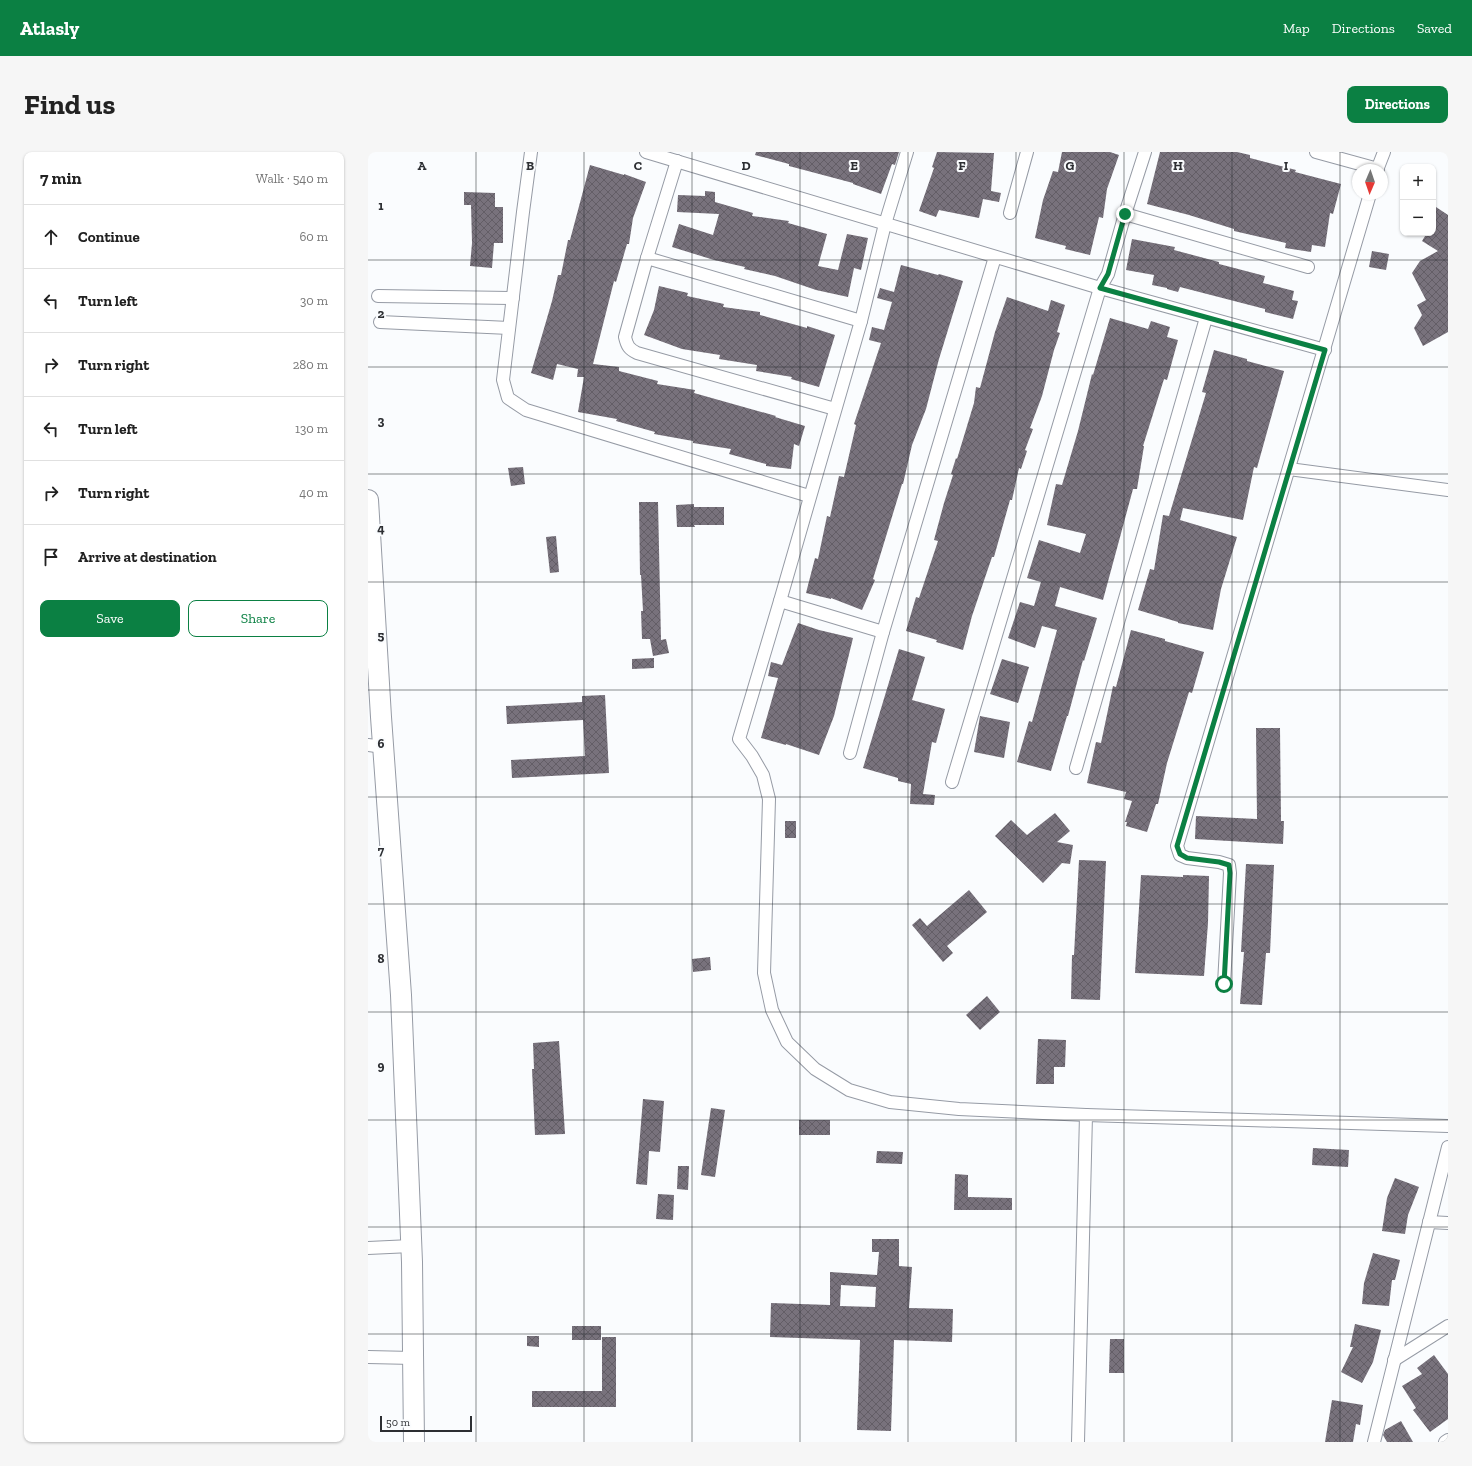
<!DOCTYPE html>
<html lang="en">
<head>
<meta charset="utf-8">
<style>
  :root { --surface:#fff; --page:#f6f6f6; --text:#222; --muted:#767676; --line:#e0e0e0; --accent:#0b8043 }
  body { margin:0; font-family:"Zilla Slab",serif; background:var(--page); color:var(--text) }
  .controls { position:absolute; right:12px; top:12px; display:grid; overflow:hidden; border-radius:8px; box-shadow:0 1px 3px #0004 }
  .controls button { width:36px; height:36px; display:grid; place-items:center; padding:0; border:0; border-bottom:1px solid var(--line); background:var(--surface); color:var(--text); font:20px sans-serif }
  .compass { position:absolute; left:984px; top:12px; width:36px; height:36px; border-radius:50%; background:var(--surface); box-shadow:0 1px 3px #0004; rotate:182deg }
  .scale { position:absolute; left:12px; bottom:10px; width:92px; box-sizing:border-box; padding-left:4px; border:2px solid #2d2f33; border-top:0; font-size:11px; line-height:14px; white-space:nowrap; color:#2d2f33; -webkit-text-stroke:3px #fafcfe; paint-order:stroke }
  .stop { position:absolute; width:12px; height:12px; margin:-9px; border:3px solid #0b8043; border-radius:50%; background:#fff }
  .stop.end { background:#0b8043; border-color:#fff; box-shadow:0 1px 4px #0008 }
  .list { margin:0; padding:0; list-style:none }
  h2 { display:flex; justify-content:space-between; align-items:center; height:52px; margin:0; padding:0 16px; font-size:17px }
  h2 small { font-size:13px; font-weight:400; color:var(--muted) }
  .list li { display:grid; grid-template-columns:26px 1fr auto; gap:12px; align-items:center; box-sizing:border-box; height:64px; padding:0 16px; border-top:1px solid var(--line) }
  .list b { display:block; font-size:15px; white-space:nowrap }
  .list em { font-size:13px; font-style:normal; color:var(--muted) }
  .actions { display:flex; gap:8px; padding:12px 16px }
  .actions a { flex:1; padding:9px 0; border:1px solid var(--accent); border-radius:8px; text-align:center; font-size:14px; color:var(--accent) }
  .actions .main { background:var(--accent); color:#fff }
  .icon { flex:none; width:22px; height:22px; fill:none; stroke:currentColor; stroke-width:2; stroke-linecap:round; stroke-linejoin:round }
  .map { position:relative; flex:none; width:1080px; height:1290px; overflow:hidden; border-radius:8px }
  header { display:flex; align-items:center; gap:24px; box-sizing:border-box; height:56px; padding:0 20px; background:var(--accent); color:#fff }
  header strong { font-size:19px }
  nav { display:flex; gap:22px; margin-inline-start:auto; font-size:14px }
  .intro { display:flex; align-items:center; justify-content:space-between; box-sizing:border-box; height:96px; padding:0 24px }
  h1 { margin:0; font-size:28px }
  .button { padding:10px 18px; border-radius:8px; background:var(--accent); color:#fff; font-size:14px; font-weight:700 }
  main { display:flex; gap:24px; padding:0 24px }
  aside { flex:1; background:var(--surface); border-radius:8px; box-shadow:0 1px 3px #0004 }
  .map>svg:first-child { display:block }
  .building { fill:url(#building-cross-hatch); fill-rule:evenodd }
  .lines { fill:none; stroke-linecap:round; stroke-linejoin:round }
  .street-casing { stroke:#969ba5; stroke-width:14 }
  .primary-casing { stroke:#969ba5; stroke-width:22 }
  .street { stroke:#fff; stroke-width:12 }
  .primary { stroke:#fff; stroke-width:20 }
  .route { stroke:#0b8043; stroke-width:5 }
  .grid { fill:none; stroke:#2d2f33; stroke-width:1; stroke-opacity:0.55 }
  .grid-label { font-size:13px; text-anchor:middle; font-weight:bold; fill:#2d2f33; stroke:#fafcfe; stroke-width:4; stroke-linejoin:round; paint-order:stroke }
</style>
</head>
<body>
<header>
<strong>Atlasly</strong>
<nav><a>Map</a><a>Directions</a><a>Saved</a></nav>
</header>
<div class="intro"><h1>Find us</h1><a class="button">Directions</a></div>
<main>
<aside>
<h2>7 min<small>Walk · 540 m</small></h2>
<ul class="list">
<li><svg class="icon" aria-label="ahead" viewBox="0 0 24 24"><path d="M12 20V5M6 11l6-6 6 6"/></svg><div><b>Continue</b></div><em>60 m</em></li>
<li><svg class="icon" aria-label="left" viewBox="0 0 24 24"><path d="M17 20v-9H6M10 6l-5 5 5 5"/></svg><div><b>Turn left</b></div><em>30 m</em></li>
<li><svg class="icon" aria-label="right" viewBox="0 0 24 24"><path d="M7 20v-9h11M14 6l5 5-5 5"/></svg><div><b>Turn right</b></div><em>280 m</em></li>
<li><svg class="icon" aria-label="left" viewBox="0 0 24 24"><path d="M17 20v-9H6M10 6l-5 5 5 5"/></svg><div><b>Turn left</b></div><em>130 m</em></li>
<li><svg class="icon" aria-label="right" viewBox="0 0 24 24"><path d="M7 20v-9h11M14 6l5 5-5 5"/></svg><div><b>Turn right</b></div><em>40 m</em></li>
<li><svg class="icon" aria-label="arrive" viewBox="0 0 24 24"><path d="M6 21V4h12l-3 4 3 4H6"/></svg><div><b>Arrive at destination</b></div></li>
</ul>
<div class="actions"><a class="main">Save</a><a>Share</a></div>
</aside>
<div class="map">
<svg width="1080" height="1290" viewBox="0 0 1080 1290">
  <defs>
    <pattern id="building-cross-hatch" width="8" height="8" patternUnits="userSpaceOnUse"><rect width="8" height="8" fill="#78727c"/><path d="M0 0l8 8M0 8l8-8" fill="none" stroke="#635e66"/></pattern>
  </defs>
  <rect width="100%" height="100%" fill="#fafcfe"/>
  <!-- building -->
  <g class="building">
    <path d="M388,0H531L527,13L524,12L513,42L485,32V31L421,14V12L387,3Z"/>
    <path d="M569,0L626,1L623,39L633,41L631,50L615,47L611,66L571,58L568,65L551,59L566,16L564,15Z"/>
    <path d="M694,0H742L751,3L739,37L735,66L731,65L722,103L697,97L698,94L667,86L675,48L685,19L690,20Z"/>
    <path d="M792,0H869L882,3V6L928,18L927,20L973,32L965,62L962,61L957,95L944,93L943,100L917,96L918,91L866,79V77L821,63L779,52Z"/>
    <path d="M222,13L256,23V22L278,30L265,66L261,92H259L248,130L246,129L225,212L251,215V219L290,229L289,232L327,238L326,241L408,264L407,265L437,274L431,294L426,292L423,317L398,314V312L361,302L363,297L325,291V289L286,282L287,280L248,269L249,267L210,260L216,225H209L210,217L189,212L185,228L163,221L184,149L190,123H193L200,88H202Z"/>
    <path d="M337,39L347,40V50L385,61L384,64L421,69L420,71L459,82L450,114L470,118L479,82L500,86L493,118L486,116L480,145L448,138L407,124L376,117L377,115L346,108L304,95L311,72L345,83L351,62L309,60L310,43L337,44Z"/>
    <path d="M96,40L127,41V55H135V91H126L124,116L102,114L104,91L103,53H96Z"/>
    <path d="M1065,53L1080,63V180L1055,194L1046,176L1054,163L1049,153L1058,148L1044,121L1052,109L1070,99L1054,89L1059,81H1065Z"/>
    <path d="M764,87L807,95L806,98L851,110V112L897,124L895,131L926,139L924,148L930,149L925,167L897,160V157L812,135L810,140L799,137V136L784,133L786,123L758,118Z"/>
    <path d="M1004,99L1021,102L1018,118L1001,115Z"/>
    <path d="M533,113L570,123L571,122L595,129L571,207L558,257L544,293L535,332H534L505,427L507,428L494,458L463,446V447L438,441L447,406L450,407L459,364L462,365L471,324L476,325L488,273L486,272L513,191L501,188L504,175L516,178L524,150L509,146L512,136L526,140Z"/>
    <path d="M291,134L320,141L319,144L356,152L355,155L392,160V163L439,176V174L467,183L451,235L423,227L424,225L388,219L389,213L351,207L352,203L314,197L276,183L286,158Z"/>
    <path d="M639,145L680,159L683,148L697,153L689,180L692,181L686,198L674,244L662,276L665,277L657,298L659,299L653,317L651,316L644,348H642L626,405H624L604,464L595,498L568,490L569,488L538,479L548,445L551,446L570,389L566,388L576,351L585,323L583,322L588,306L589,307L606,251L608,235L612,236L627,180Z"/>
    <path d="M742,166L780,177L783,169L802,175L799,185L810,188L799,228L796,227L775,294H776L769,337H765L735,448L692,435L687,454L729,466L716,509L715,508L700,564H699L683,619L649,610L661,569L664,570L689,478L674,474L667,496L640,486L652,450L666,454L673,430L659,426L671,388L712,401L718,382L679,373L688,332L694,333L710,279L724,222L725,223Z"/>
    <path d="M846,198L879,207V209L916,219L889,316L886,315L875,368L815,356L812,368L869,385L853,437L845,478L810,471V470L770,458L782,417L786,418L795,363L801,364L838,241L834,240Z"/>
    <path d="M155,315L157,332L143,334L140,316Z"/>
    <path d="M271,350H290L293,488L298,487L301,501L285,504L282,487H274L273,459H275L273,423H272Z"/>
    <path d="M326,352V355H356V373H326L327,375H309L308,353Z"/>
    <path d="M188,384L191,420L182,421L178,385Z"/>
    <path d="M430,471L451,478L485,486L466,564L451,603L418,592V593L393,586L410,526L400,524L403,510L414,513Z"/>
    <path d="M763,478L797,487V489L836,500L824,541L821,540L799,611L790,652H788L779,680L758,674L759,670H757L764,649L756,647L758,640L719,631L728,590L733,591L745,534L748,535Z"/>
    <path d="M531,497L557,505L544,548L577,557L568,591L564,590L555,642L567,643L566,653L542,652L543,632L530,629V626L495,616Z"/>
    <path d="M286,506V516L264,517V507Z"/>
    <path d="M634,507L661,515L650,551L622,542Z"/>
    <path d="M237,543L241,621L144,626L143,608L217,604L215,568L139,572L138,554L214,550V544Z"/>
    <path d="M612,564L642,570L636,606L606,600Z"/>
    <path d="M888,576H912L913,669H916L915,692L827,687L828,664L889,667Z"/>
    <path d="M687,661L702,679L689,690L705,693L702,712L694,711L675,731L627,684L643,668L659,683Z"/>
    <rect x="417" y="669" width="11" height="17"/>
    <path d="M711,708L738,709L732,848L703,847L704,803H706Z"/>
    <path d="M878,712L906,713L902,801H898L894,853L872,852L876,800H873Z"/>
    <path d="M773,723L815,725V723L841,724L840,771L836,824L767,821Z"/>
    <path d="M601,738L619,760L579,794L585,801L575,810L544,773L552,766L559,774Z"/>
    <path d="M342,805L343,818L325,820L324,807Z"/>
    <path d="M619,844L632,860L612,878L598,863Z"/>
    <path d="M670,887L698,888L697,915H686V932H668Z"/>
    <path d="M191,889L197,982L167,983L164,917H166L165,891Z"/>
    <path d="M275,947L296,949L292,1000L281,999L279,1033L268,1032Z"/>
    <path d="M343,956L357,958L347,1025L333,1023Z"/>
    <rect x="431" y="968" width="31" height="15"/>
    <path d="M945,996L981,998L980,1015L944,1013Z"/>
    <path d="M509,999L535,1000L534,1012L508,1011Z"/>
    <path d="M310,1014H321L320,1038L309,1037Z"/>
    <path d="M587,1022L600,1023V1045L644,1046V1058H586Z"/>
    <path d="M1027,1026L1051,1035L1040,1063L1037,1082L1014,1079L1019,1046Z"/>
    <path d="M290,1042L306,1043L305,1068L288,1067Z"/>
    <path d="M504,1087H531V1114L544,1115L541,1156L585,1157L584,1190L526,1188L523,1279L489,1278L492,1188L402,1185L403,1151L462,1153V1120L509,1123L511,1100H504ZM473,1133L508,1135L507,1155L472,1154Z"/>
    <path d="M1005,1101L1032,1108L1027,1128H1024L1021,1154L994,1152L996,1131Z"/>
    <path d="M987,1172L1013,1178L1005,1210L994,1231L973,1220L985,1195H982Z"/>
    <rect x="204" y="1174" width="29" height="14"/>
    <path d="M159,1184H171V1195L159,1194Z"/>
    <path d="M234,1185H248V1255H164V1239H234Z"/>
    <path d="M742,1187H756V1221H741Z"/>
    <path d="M1066,1203L1080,1222V1267L1062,1280L1045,1258L1048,1256L1034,1234L1054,1222L1049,1216Z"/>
    <path d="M964,1248L995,1253L992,1273L988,1272L985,1290H957Z"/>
    <path d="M1033,1269L1045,1290H1019L1015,1283L1017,1278Z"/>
  </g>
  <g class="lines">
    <defs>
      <g id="street">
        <path d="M163,0L155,60L135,228L140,246L158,258L441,344"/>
        <path d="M278,0L732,136L957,198"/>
        <path d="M539,0L517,72L493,169L412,449L371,587L384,604L395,623L401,647L396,821L404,858L419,890L447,917L481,938L522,950L591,957L718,963L1080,974"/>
        <path d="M948,0L1010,17"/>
        <path d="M309,9L279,106L257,185C259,194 261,197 269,201L467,257"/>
        <path d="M1009,18L1016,0"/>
        <path d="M642,61L659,0"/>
        <path d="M757,62L940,115"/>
        <path d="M279,106L493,169"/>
        <path d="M10,144L145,146"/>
        <path d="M12,170L141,176"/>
        <path d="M921,317L1080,338"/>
        <path d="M412,449L515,480"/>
        <path d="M0,593L15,595"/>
        <path d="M482,601L515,480L627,105"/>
        <path d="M708,616L838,166"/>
        <path d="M584,630L732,136L740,122L757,62L777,0"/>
        <path d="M856,832L862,721L861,713L851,710L819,706L812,703L809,694L1002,42"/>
        <path d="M1061,1070L1080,1071"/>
        <path d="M0,1096L43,1094"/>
        <path d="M0,1205L45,1206"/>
        <path d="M1026,1208L1080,1174"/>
        <path d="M710,1290L718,963"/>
        <path d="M1006,1290L1080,995"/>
        <path d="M1077,1290L1080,1288"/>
      </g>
      <path id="primary" d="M0,348L13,565L33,843L44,1110L46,1290"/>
    </defs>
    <!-- street casing -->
    <use href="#street" class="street-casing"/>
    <!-- primary casing -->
    <use href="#primary" class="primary-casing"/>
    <!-- street -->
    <use href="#street" class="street"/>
    <!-- primary -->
    <use href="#primary" class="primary"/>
  </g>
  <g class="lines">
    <!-- route -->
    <path class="route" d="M757,62L740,122L732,136L957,198L809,694L812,702L819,706L851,710L861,713L862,721L856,832"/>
  </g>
  <!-- grid -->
  <path class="grid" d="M108,0V1290M216,0V1290M324,0V1290M432,0V1290M540,0V1290M648,0V1290M756,0V1290M864,0V1290M972,0V1290M0,108H1080M0,215H1080M0,322H1080M0,430H1080M0,538H1080M0,645H1080M0,752H1080M0,860H1080M0,968H1080M0,1075H1080M0,1182H1080"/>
  <g class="grid-label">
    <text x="54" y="18">A</text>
    <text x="162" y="18">B</text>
    <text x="270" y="18">C</text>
    <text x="378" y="18">D</text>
    <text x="486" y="18">E</text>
    <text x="594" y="18">F</text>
    <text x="702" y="18">G</text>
    <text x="810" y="18">H</text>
    <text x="918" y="18">I</text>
    <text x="13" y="58">1</text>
    <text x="13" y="166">2</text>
    <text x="13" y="273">3</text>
    <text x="13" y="381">4</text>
    <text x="13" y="488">5</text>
    <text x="13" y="596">6</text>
    <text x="13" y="703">7</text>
    <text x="13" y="811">8</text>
    <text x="13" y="918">9</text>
  </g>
</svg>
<div class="controls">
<button>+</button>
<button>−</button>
</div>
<svg class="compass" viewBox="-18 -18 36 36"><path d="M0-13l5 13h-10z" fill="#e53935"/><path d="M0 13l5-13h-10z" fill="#767676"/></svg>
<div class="scale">50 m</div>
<div class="stop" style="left:856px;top:832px"></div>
<div class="stop end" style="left:757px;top:62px"></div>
</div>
</main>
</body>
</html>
